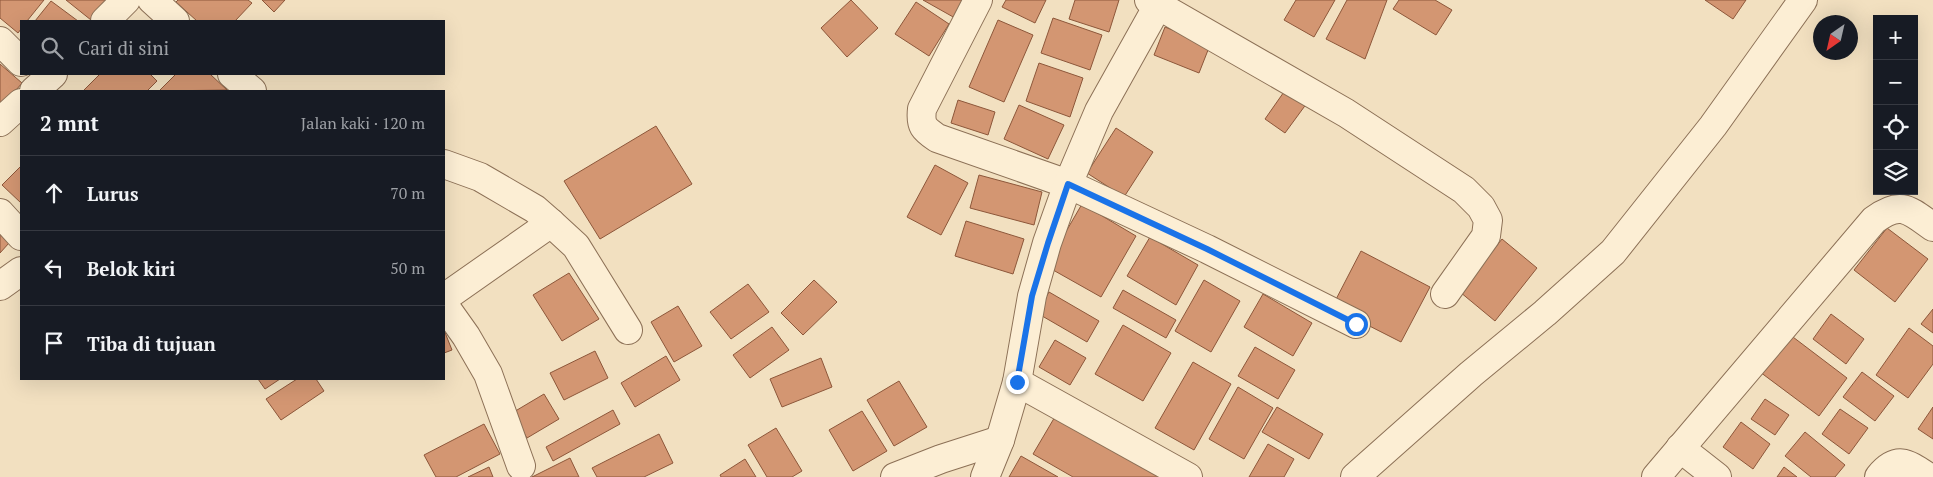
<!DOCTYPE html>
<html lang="id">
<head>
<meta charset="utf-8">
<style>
  :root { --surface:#171b24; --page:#242831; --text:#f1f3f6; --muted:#9ea1a6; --line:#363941 }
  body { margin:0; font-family:"PT Serif",serif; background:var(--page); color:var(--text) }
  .controls { position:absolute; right:15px; top:15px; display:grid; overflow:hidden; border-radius:0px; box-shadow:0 5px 20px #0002 }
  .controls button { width:45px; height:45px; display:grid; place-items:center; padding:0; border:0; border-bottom:1px solid var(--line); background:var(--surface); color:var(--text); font:25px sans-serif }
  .compass { position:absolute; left:1813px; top:15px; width:45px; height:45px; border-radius:50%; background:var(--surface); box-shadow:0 5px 20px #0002; rotate:214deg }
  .stop { position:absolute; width:15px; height:15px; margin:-11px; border:4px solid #1a73e8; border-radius:50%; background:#fff }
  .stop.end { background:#1a73e8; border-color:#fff; box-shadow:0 1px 5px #0008 }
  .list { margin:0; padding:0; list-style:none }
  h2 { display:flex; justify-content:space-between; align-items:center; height:65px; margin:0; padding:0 20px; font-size:21px }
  h2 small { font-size:16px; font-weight:400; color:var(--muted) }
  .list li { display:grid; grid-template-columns:32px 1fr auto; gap:15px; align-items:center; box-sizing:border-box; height:75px; padding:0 20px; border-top:1px solid var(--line) }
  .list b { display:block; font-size:19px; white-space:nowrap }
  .list em { font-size:16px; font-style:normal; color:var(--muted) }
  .icon { flex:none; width:28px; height:28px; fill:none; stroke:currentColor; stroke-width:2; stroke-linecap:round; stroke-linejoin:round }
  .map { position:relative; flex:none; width:1933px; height:477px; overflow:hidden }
  .search { position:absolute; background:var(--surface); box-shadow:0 5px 20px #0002; left:20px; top:20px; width:425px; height:55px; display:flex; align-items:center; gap:12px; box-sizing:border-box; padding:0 18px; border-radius:0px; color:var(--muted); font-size:19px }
  .panel { position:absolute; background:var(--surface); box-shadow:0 5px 20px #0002; left:20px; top:90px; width:425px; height:290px; border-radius:0px }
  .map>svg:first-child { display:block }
  .building { fill:#d39672; stroke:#8d573a }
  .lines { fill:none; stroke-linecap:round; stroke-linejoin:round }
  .minor-casing { stroke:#8c7056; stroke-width:30 }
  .minor { stroke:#fceed4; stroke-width:28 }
  .route { stroke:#1a73e8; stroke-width:6 }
</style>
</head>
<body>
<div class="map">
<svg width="1933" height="477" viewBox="0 0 1933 477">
  <rect width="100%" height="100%" fill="#f2e0c0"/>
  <!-- building -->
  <g class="building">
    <path d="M0,0H44L27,21H21V29L18,33L0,18Z"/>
    <path d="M66,0H107L91,20Z"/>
    <path d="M178,0H248L252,3L235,21H197L176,2Z"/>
    <path d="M262,0H285L274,12Z"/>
    <path d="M851,0L878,28L847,57L821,28Z"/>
    <path d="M923,0H965L955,18Z"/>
    <path d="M1006,0H1046L1035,23L1002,7Z"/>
    <path d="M1075,0H1119L1109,32L1069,19Z"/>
    <path d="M1296,0H1335L1314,37L1284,20Z"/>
    <path d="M1347,0H1387L1365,59L1326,39Z"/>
    <path d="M1399,0H1435L1452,10L1436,35L1393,9Z"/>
    <path d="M1705,0H1746L1733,19Z"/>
    <path d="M51,1L78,21H35Z"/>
    <path d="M916,2L949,24L929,56L895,34Z"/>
    <path d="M1053,18L1102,35L1090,70L1041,53Z"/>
    <path d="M998,20L1033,35L1004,102L969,87Z"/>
    <path d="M1165,27L1210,45L1199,73L1154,55Z"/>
    <path d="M1039,63L1083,78L1070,117L1026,101Z"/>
    <path d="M0,64L22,83L0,109Z"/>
    <path d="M100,74H150L157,81L147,91H83Z"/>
    <path d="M176,74H210L227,90L159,91Z"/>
    <path d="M1286,89L1307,103L1285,133L1265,119Z"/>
    <path d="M958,100L995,112L988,135L951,123Z"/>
    <path d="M1019,105L1064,125L1048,159L1004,139Z"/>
    <path d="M656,126L692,184L600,239L564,181Z"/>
    <path d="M1116,128L1153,152L1124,197L1087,173Z"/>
    <path d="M935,165L968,183L941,235L907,217Z"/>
    <path d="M21,166V203L2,185Z"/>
    <path d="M979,175L1042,192L1034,225L970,208Z"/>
    <path d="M1082,204L1136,236L1101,297L1046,266Z"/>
    <path d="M966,221L1024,239L1013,274L955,256Z"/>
    <path d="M1887,228L1928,259L1895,302L1854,270Z"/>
    <path d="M0,234L9,243L0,253Z"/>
    <path d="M1150,237L1198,265L1176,305L1127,276Z"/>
    <path d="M1502,239L1537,268L1495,321L1460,292Z"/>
    <path d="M1361,251L1430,287L1401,342L1332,307Z"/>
    <path d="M569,273L599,319L562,341L533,295Z"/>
    <path d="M814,280L837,302L803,335L781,313Z"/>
    <path d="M1204,280L1240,301L1211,352L1175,331Z"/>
    <path d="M748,284L769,312L731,339L710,312Z"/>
    <path d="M1123,290L1176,320L1166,338L1113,308Z"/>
    <path d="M1049,292L1099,321L1087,342L1037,313Z"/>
    <path d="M1263,294L1312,323L1293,356L1244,327Z"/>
    <path d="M678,306L702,346L674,362L651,322Z"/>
    <path d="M1933,309V333L1921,324Z"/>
    <path d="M1831,314L1864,339L1846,364L1813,339Z"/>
    <path d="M1123,325L1171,353L1143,401L1095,374Z"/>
    <path d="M772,327L789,350L750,378L733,355Z"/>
    <path d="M1909,328L1933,346V364L1908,398L1876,375Z"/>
    <path d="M444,330L452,350L444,353Z"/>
    <path d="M1789,334L1847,378L1819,416L1760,372Z"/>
    <path d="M1055,340L1086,358L1070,385L1039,367Z"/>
    <path d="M1255,347L1295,370L1278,399L1238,376Z"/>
    <path d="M595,351L608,378L564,400L550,373Z"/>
    <path d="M666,356L680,380L635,407L621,383Z"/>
    <path d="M821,358L832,387L782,407L770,379Z"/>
    <path d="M1193,362L1231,384L1194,450L1155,428Z"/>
    <path d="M1862,372L1894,396L1875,421L1843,397Z"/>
    <path d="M258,379H280L265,389Z"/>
    <path d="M297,379H316L324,391L281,420L266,399Z"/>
    <path d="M899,381L927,427L894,446L867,400Z"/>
    <path d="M1238,387L1273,408L1244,459L1209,439Z"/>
    <path d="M544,394L559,419L527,438L512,413Z"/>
    <path d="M1765,399L1789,415L1775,435L1751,419Z"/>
    <path d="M1277,407L1323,434L1309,459L1262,432Z"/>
    <path d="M1933,407V439L1918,429Z"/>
    <path d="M1840,409L1868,428L1849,454L1822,434Z"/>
    <path d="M613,410L620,424L553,461L546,447Z"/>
    <path d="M862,411L887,451L853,471L829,430Z"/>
    <path d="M1056,415L1165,477H1073L1033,454Z"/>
    <path d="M1741,422L1770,444L1753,469L1723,447Z"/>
    <path d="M484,424L500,454L456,477H436L424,455Z"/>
    <path d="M776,428L802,471L792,477H767L748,445Z"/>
    <path d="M1805,432L1845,465L1835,477H1811L1785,456Z"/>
    <path d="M659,434L673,463L644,477H597L592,468Z"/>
    <path d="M1268,444L1294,459L1284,477H1249Z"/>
    <path d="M1021,456L1058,477H1009Z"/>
    <path d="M570,458L579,477H532Z"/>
    <path d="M745,459L756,477H721L720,475Z"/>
    <path d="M489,467L493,477H468Z"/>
    <path d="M1784,467L1797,477H1777Z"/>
  </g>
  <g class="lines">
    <defs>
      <g id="minor">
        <path d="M152,0L175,21"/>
        <path d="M978,0L922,109C920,126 924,129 937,138L1068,184L1207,249L1356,324"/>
        <path d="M1149,0L1346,113L1464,190L1481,207L1488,220L1486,236L1445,294"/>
        <path d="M105,21L126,0"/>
        <path d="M0,41L21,62"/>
        <path d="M232,74L252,91"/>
        <path d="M34,91L53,74"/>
        <path d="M0,122L21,103"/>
        <path d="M444,164L480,177L535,209L551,223L576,246L628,330"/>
        <path d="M0,213L21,236"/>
        <path d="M0,286L21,271"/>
        <path d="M444,298L551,223"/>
        <path d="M444,305L466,336L488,374L521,466"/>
        <path d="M1017,382L1188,477"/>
        <path d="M1680,448L1717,477"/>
        <path d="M895,477L941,459L1000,440"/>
        <path d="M985,477L1000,440L1017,382L1032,296L1047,243L1068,184L1099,111L1161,0"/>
        <path d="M1355,477L1471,374L1545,313L1613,252L1713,126L1803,0"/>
        <path d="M1656,477L1874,220C1901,200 1909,210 1933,227"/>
        <path d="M1879,477C1897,455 1907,463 1928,477"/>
      </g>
    </defs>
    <!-- minor casing -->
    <use href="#minor" class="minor-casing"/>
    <!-- minor -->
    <use href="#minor" class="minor"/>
  </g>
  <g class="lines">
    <!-- route -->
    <path class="route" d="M1017,382L1032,296L1048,243L1068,184L1207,249L1356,324"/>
  </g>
</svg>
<div class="controls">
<button>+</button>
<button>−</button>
<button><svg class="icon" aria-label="locate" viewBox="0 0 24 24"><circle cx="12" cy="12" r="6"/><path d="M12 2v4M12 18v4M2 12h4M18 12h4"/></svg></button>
<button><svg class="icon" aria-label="layers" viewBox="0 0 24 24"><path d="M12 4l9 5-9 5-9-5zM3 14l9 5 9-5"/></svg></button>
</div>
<svg class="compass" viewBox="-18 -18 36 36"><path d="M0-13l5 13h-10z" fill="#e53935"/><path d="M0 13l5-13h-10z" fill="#9ea1a6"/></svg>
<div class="stop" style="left:1356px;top:324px"></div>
<div class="stop end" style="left:1017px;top:382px"></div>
<div class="search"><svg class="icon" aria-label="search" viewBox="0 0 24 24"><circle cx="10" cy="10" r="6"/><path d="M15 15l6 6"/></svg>Cari di sini</div>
<section class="panel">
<h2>2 mnt<small>Jalan kaki · 120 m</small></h2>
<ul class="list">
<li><svg class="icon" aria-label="ahead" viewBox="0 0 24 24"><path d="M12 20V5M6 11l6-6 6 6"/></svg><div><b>Lurus</b></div><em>70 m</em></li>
<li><svg class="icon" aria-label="left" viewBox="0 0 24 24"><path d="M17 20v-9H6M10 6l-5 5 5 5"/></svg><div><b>Belok kiri</b></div><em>50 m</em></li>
<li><svg class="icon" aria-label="arrive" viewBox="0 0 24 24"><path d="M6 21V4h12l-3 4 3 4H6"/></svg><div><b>Tiba di tujuan</b></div></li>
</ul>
</section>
</div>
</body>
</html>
